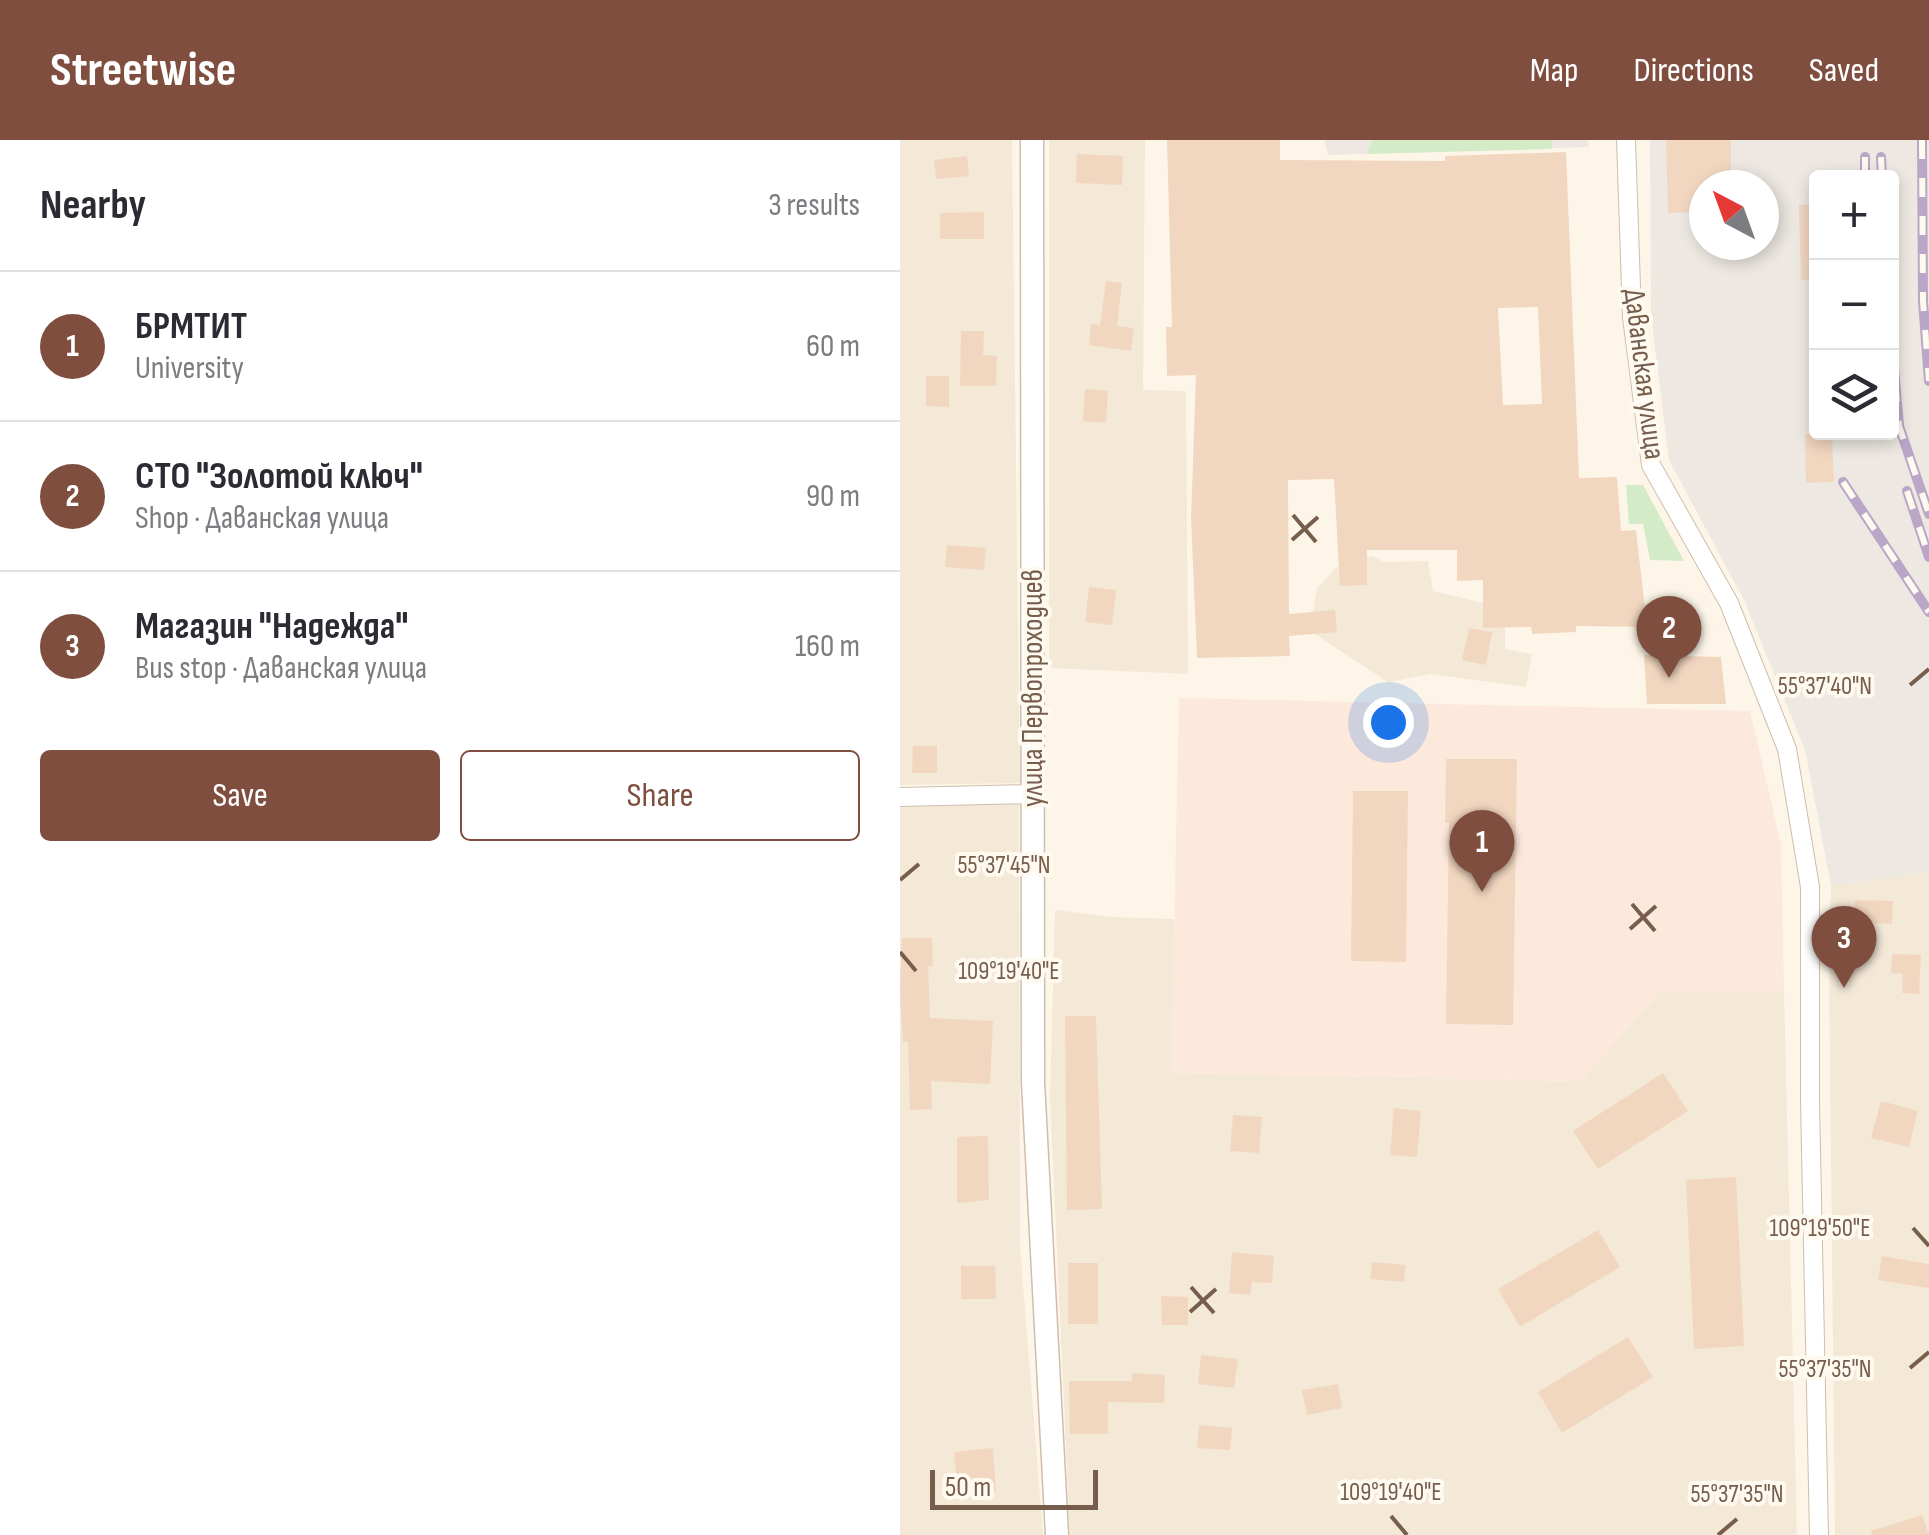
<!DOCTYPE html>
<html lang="en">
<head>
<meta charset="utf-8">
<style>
  :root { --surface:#fff; --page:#f7f7f7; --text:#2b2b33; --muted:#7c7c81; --line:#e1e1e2; --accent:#7f4e3f }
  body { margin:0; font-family:"Sofia Sans Condensed",sans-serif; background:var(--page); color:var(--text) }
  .controls { position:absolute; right:30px; top:30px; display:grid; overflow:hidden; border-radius:10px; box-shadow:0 5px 15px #0003 }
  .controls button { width:90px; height:90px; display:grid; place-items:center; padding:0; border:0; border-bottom:2px solid var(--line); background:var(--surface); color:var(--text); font:50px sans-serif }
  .compass { position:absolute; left:789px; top:30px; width:90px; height:90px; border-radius:50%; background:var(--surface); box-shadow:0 5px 15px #0003; rotate:319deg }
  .scale { position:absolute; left:30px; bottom:25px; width:168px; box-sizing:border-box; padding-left:10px; border:5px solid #775e4c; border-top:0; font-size:28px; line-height:35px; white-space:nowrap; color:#775e4c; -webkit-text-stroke:8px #fffaef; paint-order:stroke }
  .you { position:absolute; left:488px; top:582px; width:35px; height:35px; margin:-25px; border:8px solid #fff; border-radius:50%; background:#1a73e8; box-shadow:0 0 0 15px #1a73e833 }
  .badge { display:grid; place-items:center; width:65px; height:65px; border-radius:50%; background:var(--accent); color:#fff; font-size:32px; font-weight:700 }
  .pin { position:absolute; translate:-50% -82px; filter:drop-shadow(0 2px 5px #0008) }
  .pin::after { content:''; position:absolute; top:52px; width:35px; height:30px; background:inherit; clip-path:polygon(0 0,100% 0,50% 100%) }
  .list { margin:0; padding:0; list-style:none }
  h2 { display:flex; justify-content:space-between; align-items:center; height:130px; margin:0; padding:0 40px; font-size:42px }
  h2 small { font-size:32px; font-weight:400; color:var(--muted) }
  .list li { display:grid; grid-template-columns:65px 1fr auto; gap:30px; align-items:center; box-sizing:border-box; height:150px; padding:0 40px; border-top:2px solid var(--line) }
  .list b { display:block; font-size:38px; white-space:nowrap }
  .list p { margin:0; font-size:32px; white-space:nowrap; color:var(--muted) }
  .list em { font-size:32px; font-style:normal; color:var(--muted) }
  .actions { display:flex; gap:20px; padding:30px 40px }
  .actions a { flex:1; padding:22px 0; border:2px solid var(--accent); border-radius:10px; text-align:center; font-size:35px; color:var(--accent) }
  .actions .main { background:var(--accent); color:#fff }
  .icon { flex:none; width:55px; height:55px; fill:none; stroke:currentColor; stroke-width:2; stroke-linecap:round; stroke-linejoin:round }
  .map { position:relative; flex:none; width:1029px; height:1395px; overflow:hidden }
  header { display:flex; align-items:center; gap:60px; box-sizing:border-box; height:140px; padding:0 50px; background:var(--accent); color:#fff }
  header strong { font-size:48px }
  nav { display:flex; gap:55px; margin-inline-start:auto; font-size:35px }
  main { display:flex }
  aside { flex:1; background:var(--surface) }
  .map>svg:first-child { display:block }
  .residential { fill:#f4e8d7 }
  .commercial { fill:#fde8dc }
  .industrial { fill:#ede8e2; fill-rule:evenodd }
  .green { fill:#d3ebc6 }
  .building { fill:#f2d7c0; fill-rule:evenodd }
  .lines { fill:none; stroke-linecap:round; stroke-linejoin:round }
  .minor-casing { stroke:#cfbeae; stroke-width:20 }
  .tertiary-casing { stroke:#cfbeae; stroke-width:25 }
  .minor { stroke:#fff; stroke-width:18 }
  .tertiary { stroke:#fff; stroke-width:22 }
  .rail-casing { stroke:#baa6c7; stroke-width:10 }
  .rail { stroke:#fffaef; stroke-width:6; stroke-dasharray:19; stroke-linecap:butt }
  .ticks { fill:none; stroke:#775e4c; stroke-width:4 }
  .labels { text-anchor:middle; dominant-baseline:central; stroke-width:8; stroke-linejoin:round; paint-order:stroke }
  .street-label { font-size:30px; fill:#775e4c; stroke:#fffaef }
  .ticks-label { font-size:25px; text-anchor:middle; fill:#775e4c; stroke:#fffaef; stroke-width:8; stroke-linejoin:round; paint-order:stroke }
</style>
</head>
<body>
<header>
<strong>Streetwise</strong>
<nav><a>Map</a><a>Directions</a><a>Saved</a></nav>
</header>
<main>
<aside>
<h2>Nearby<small>3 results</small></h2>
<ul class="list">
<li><span class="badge">1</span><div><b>БРМТИТ</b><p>University</p></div><em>60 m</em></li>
<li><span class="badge">2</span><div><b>СТО &quot;Золотой ключ&quot;</b><p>Shop · Даванская улица</p></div><em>90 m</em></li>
<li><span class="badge">3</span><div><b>Магазин &quot;Надежда&quot;</b><p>Bus stop · Даванская улица</p></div><em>160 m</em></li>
</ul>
<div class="actions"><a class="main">Save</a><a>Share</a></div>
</aside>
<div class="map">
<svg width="1029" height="1395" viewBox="0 0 1029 1395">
  <rect width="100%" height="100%" fill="#fdf6e8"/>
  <!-- residential -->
  <g class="residential">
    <path d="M0,0H112L120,643L0,645Z"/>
    <path d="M149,0H245L243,250L286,251L288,534L149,528Z"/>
    <path d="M472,416L484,422L528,421L533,451L583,463V487H605V509L632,514L626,547L531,534L488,542L415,494L413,472L417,448L439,425Z"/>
    <path d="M119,663L120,1106L143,1395H0V667Z"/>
    <path d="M1029,732V1395H935L929,826L931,746Z"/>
    <path d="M155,770L212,777L274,779L272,933L680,941L761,851H884L897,1395H170L150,958Z"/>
  </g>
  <!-- commercial -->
  <path class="commercial" d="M279,558L850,571L881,704L884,851H761L680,941L271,933Z"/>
  <!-- industrial -->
  <g class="industrial">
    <path d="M424,0H688L689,7L428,15Z"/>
    <path d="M750,0H1029V732L931,746L905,610L844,460L769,320L751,174ZM916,38H992V292H916ZM804,45H864V105H804Z"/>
  </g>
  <!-- green -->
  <g class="green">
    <path d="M473,0H652V9L466,14Z"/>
    <path d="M726,345H743L784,421L750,420L743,384H729Z"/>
  </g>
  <!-- building -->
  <g class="building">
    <path d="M267,0H380V20L545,21V16L666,12L679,338L717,337L721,391L736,390L747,487L676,486V492L632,494L631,487L583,488V440L557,441V410H467V445L440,446L434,339L388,340L389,474L435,470L437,492L389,496L390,516L297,518L291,378L296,235L267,236L266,187H272ZM638,167L642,264L603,265L598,168Z"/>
    <path d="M766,0H831V45H804V72L768,73Z"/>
    <path d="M177,14L223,16L222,45L176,43Z"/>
    <path d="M67,16L69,36L36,39L34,20Z"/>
    <path d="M916,64V140H901L899,65Z"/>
    <path d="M84,72V99H40V73Z"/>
    <path d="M206,141L222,143L217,186L234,188L231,211L189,205L191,184L200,185Z"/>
    <path d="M61,191H84L83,215L97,216L96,246H60Z"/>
    <path d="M26,236H49V267L26,266Z"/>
    <path d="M185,249L208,251L206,283L183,281Z"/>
    <path d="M932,293L934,342L906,343L905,294Z"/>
    <path d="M47,405L86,408L84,430L45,427Z"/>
    <path d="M189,447L216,450L212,485L185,482Z"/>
    <path d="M569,488L592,492L586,525L562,520Z"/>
    <path d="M744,515L821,517L826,564H747Z"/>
    <path d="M13,606H37V633H12Z"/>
    <path d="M546,619H617L613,885L546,884L549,683H545Z"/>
    <path d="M453,651H508L506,822L451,821Z"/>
    <path d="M955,760L993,761L992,784L954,782Z"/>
    <path d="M2,798H32L33,826H28L30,878L93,881L90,944L31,941L32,969L10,970L8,902H3L0,852Z"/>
    <path d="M992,814L1021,815L1019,854L1002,853L1003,834L991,833Z"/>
    <path d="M165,876H196L202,1069L167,1070Z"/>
    <path d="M763,933L788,971L698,1029L673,991Z"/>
    <path d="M981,961L1018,971L1009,1007L971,998Z"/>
    <path d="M494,968L521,971L517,1017L490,1015Z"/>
    <path d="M333,975L362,977L359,1013L330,1011Z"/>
    <path d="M88,996L89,1060L57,1063V997Z"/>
    <path d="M836,1037L844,1206L794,1209L786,1040Z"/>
    <path d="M698,1090L720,1127L620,1187L598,1149Z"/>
    <path d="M332,1112L374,1116L372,1143L352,1142L350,1155L329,1153Z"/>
    <path d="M982,1116L1029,1124V1148L978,1140Z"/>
    <path d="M472,1122L506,1125L504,1142L470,1139Z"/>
    <rect x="168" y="1123" width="30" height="61"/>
    <path d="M61,1126H95L96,1159H61Z"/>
    <path d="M261,1156L288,1157V1185H262Z"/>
    <path d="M728,1197L753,1237L662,1293L638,1252Z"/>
    <path d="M301,1215L338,1219L334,1248L298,1244Z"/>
    <path d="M232,1233L265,1235L264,1263L208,1262V1294H170L169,1241H232Z"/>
    <path d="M438,1244L442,1268L407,1275L402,1250Z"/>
    <path d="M299,1285L332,1288L330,1310L297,1308Z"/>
    <path d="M93,1308L96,1351L58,1354L54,1312Z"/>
    <path d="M1022,1375L1029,1395H972L971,1391Z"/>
  </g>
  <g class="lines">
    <defs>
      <g id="minor">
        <path d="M726,0L732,177L751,325L829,463L887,609L910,747V961L919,1395"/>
        <path d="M0,657L133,654"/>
      </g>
      <path id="tertiary" d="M132,0L133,942L157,1395"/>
    </defs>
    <!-- minor casing -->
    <use href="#minor" class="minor-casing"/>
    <!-- tertiary casing -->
    <use href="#tertiary" class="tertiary-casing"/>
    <!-- minor -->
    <use href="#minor" class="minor"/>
    <!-- tertiary -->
    <use href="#tertiary" class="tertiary"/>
    <defs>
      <g id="rail">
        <path d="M1022,0L1023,161L1029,241"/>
        <path d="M965,17V38"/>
        <path d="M981,17L982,38"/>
        <path d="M992,205L999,286L1029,374"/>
        <path d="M943,342L1029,472"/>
        <path d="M1007,351L1029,417"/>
      </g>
    </defs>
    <!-- rail casing -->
    <use href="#rail" class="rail-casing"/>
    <!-- rail -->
    <use href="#rail" class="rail"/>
  </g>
  <!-- ticks -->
  <path class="ticks" d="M393,375L416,402M392,400L418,377M1010,545L1029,529M0,740L19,724M732,764L755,791M730,789L756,766M0,812L16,831M1013,1088L1029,1106M291,1147L314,1173M290,1172L316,1149M1010,1228L1029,1212M491,1376L507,1395M818,1395L837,1379"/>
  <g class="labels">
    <!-- street labels -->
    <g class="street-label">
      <text transform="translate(744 234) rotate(83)">Даванская улица</text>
      <text transform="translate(133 548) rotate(-90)">улица Первопроходцев</text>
    </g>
  </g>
  <g class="ticks-label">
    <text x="925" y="554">55°37'40"N</text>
    <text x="104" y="733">55°37'45"N</text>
    <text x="109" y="839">109°19'40"E</text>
    <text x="920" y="1096">109°19'50"E</text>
    <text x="925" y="1237">55°37'35"N</text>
    <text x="491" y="1360">109°19'40"E</text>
    <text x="837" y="1362">55°37'35"N</text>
  </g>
</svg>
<div class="controls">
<button>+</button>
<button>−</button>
<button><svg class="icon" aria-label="layers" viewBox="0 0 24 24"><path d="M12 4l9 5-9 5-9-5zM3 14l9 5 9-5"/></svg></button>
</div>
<svg class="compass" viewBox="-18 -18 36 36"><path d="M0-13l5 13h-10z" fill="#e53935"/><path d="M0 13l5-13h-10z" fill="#7c7c81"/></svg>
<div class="scale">50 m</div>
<div class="you"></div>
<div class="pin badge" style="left:582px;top:752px">1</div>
<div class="pin badge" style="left:769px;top:538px">2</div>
<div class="pin badge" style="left:944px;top:848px">3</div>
</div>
</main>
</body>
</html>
